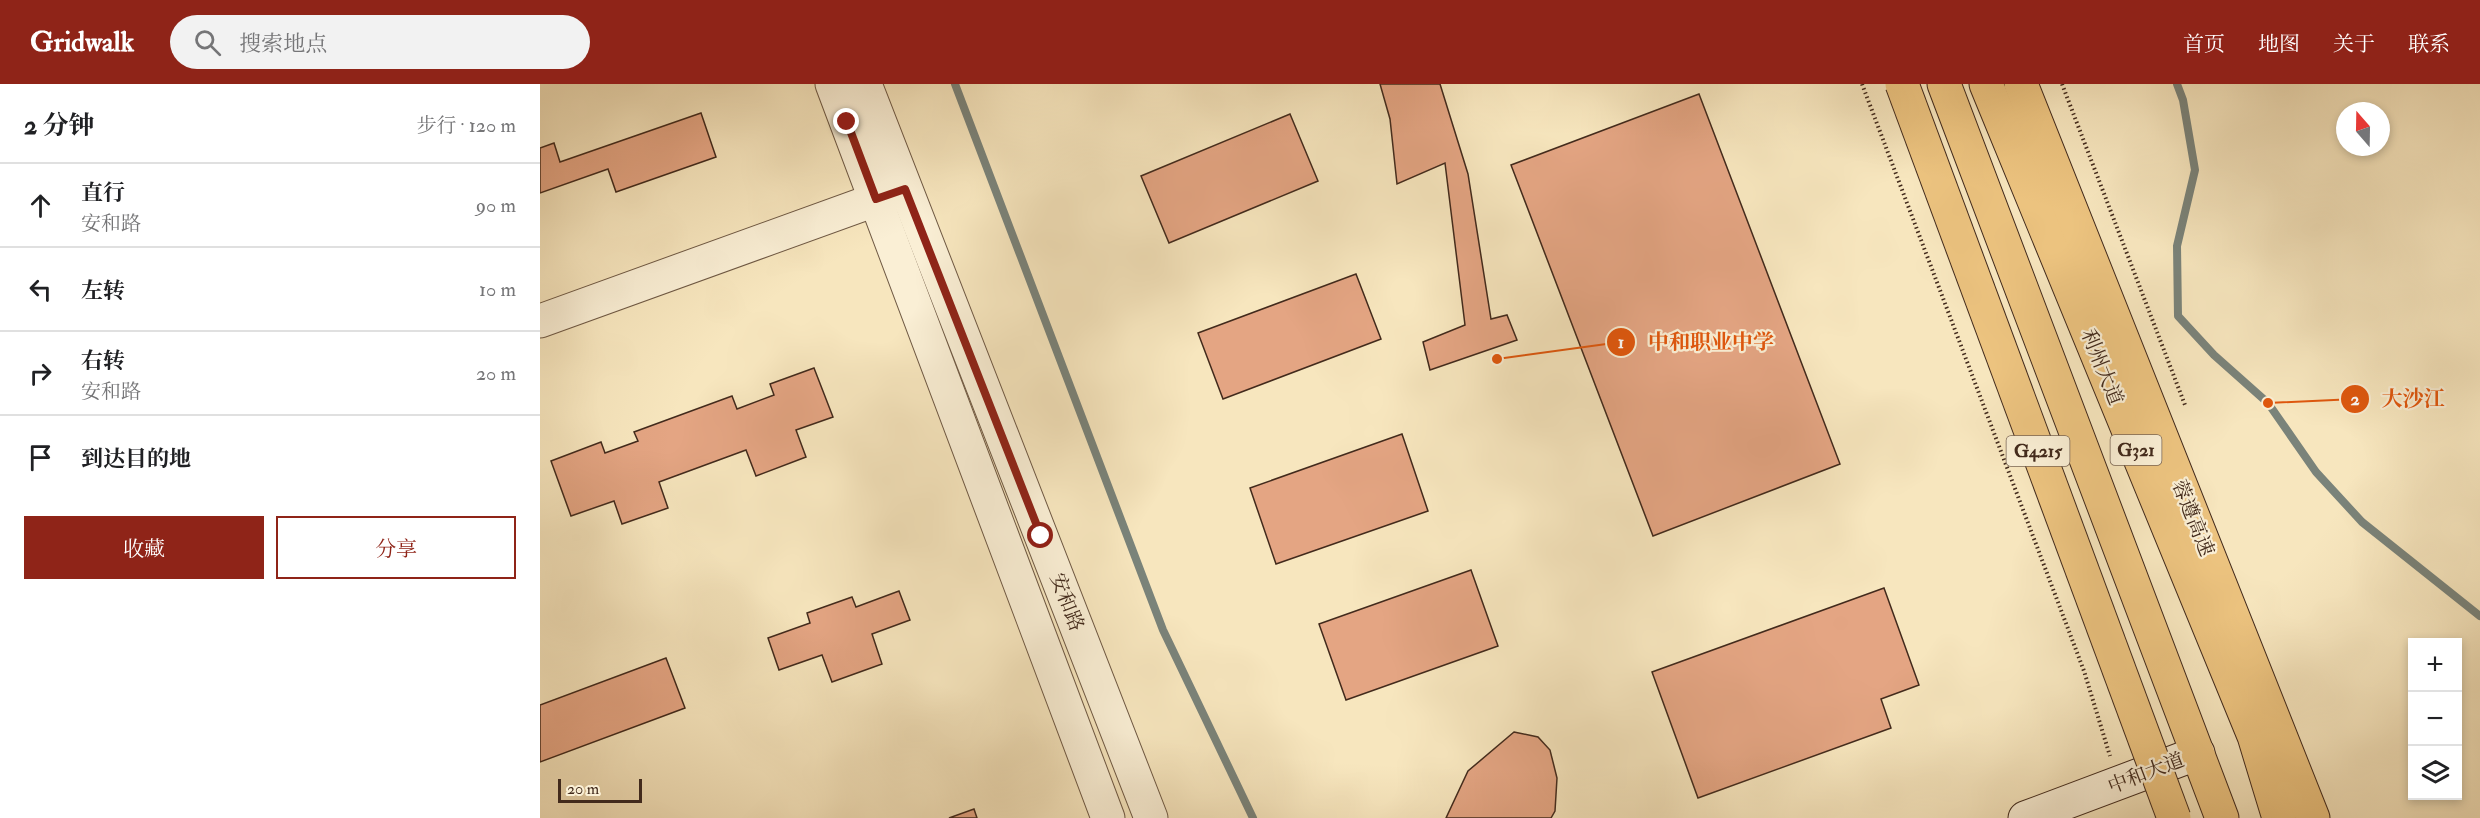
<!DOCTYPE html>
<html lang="zh">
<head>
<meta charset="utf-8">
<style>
  :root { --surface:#fff; --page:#f2f2f2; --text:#202124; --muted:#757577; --line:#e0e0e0; --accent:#8f2418 }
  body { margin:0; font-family:"IM FELL Double Pica","Noto Serif SC",serif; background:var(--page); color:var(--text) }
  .controls { position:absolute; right:18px; bottom:18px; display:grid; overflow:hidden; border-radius:0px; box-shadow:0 3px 9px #0003 }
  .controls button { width:54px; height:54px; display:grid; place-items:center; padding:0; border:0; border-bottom:2px solid var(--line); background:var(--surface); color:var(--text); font:30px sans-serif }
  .compass { position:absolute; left:1796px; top:18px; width:54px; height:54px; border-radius:50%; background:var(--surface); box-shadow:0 3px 9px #0003; rotate:340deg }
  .scale { position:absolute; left:18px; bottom:15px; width:84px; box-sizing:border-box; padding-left:6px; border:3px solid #422a1c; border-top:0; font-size:16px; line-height:21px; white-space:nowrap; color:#422a1c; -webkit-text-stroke:4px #faefd5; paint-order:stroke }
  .stop { position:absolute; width:18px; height:18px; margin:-14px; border:4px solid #8f2418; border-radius:50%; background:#fff }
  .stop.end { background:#8f2418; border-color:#fff; box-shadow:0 2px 6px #0008 }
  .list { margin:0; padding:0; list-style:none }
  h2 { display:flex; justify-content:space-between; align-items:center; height:78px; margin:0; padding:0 24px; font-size:26px }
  h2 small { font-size:20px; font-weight:400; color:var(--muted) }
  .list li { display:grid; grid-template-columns:39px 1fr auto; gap:18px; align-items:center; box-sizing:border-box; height:84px; padding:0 24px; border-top:2px solid var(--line) }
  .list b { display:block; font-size:22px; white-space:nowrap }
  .list p { margin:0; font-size:20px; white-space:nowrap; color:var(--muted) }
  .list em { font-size:20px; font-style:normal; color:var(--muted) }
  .actions { display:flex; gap:12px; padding:18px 24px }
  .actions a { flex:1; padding:14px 0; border:2px solid var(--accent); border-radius:0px; text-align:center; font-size:21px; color:var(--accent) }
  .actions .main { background:var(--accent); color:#fff }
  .icon { flex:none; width:33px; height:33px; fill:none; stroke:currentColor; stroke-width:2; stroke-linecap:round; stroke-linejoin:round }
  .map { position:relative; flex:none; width:1940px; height:734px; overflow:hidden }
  header { display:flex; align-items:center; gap:36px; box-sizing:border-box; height:84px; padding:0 30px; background:var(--accent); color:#fff }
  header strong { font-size:28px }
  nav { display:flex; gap:33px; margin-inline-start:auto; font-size:21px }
  .search { width:420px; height:54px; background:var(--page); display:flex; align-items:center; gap:15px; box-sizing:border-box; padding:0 21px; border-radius:33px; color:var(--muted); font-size:22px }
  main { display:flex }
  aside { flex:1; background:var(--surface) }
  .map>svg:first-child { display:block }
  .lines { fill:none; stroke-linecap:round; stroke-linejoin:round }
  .stream { stroke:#7a837a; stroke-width:8 }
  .building { fill:#e4a583; stroke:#422a1c; stroke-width:1.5 }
  .tertiary-casing { stroke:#6f5944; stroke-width:35 }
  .secondary-casing { stroke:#422a1c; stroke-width:35 }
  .trunk-casing { stroke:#422a1c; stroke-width:35 }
  .motorway-casing { stroke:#422a1c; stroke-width:35 }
  .path { stroke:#422a1c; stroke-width:4; stroke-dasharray:1.5 3; stroke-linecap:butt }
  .tertiary { stroke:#faefd5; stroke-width:33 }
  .secondary { stroke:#faefd5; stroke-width:33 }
  .trunk { stroke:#ecc37f; stroke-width:33 }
  .motorway { stroke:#ecc37f; stroke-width:33 }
  .motorway-bridge-casing { stroke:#422a1c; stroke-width:35; stroke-linecap:butt }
  .motorway-bridge { stroke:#ecc37f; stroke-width:33 }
  .route { stroke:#8f2418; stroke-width:8 }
  .labels { text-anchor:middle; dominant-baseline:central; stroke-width:4.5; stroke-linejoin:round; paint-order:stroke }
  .shield { fill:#faefd5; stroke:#796554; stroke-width:1.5 }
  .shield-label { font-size:18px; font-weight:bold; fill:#422a1c }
  .street-label { font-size:20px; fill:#422a1c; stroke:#faefd5 }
  .leader { fill:none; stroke:#e0570d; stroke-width:2 }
  .callout-dot { fill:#e0570d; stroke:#faefd5; stroke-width:2 }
  .mark-label { font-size:18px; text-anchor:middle; font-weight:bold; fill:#fff }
  .callout-label { font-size:21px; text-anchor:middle; font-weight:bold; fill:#e0570d; stroke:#faefd5; stroke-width:4.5; stroke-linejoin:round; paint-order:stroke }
</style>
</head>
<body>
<header>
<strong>Gridwalk</strong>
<div class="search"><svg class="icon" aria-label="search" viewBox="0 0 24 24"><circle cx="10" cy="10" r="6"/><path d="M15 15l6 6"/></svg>搜索地点</div>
<nav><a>首页</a><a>地图</a><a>关于</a><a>联系</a></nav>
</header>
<main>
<aside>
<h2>2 分钟<small>步行 · 120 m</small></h2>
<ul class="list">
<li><svg class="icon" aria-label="ahead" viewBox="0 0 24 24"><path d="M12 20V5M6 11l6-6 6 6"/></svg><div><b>直行</b><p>安和路</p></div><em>90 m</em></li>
<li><svg class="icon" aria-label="left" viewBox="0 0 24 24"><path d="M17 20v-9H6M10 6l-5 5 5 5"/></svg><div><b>左转</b></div><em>10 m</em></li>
<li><svg class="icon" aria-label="right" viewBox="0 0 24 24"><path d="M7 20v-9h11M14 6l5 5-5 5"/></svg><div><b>右转</b><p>安和路</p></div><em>20 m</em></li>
<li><svg class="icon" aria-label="arrive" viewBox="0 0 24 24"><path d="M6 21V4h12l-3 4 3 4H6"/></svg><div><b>到达目的地</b></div></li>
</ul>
<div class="actions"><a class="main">收藏</a><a>分享</a></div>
</aside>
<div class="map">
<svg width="1940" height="734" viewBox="0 0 1940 734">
  <rect width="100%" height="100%" fill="#f7e6be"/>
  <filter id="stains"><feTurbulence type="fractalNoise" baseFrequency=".00333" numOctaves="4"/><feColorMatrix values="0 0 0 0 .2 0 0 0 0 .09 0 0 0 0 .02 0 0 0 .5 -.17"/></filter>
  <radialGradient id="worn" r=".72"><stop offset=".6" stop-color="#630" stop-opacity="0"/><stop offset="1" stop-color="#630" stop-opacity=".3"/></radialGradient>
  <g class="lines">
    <!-- stream -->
    <g class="stream">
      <path d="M415,0L623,546L713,734"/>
      <path d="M1637,0L1643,16L1655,86L1637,162L1638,232L1674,271L1728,319L1776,388L1822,438L1940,532"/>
    </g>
  </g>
  <!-- building -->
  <g class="building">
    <path d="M840,0H900L928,90L951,235L967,231L977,256L890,286L883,258L925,241L905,79L857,100L850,35Z"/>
    <path d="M1159,10L1300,380L1113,452L971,81Z"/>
    <path d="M161,29L176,73L76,108L68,85L0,109V64L14,59L20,78Z"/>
    <path d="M750,30L778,97L629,159L601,92Z"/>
    <path d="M816,190L841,255L683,315L658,249Z"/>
    <path d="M274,284L293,333L256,346L266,373L216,392L206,366L119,398L128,424L82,440L74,417L31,432L11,377L61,358L65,369L98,357L94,348L192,312L197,325L234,311L230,300Z"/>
    <path d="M862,350L888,427L736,480L710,404Z"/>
    <path d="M931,486L958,562L806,616L779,540Z"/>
    <path d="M1344,504L1379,601L1341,615L1351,644L1158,714L1112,588Z"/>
    <path d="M359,507L370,536L332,550L342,580L292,598L282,571L239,586L228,554L270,539L267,529L312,513L316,523Z"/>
    <path d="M126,574L145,624L0,678V621Z"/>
    <path d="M974,648L998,653L1010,666L1017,694L1015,727L1011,734H906L928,687Z"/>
    <path d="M434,725L437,734H409Z"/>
  </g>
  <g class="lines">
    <defs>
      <g id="tertiary">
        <path d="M292,0L568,734"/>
        <path d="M325,0L611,734"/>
        <path d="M0,237L357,108"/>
      </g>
      <path id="secondary" d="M1485,734L1658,669"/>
      <g id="trunk">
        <path d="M1404,0L1682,734"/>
        <path d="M1446,0L1714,652L1739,734"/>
      </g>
      <path id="motorway" d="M1481,0L1773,734"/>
    </defs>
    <!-- tertiary casing -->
    <use href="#tertiary" class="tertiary-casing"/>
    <!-- secondary casing -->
    <use href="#secondary" class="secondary-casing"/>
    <!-- trunk casing -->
    <use href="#trunk" class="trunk-casing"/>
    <!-- motorway casing -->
    <use href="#motorway" class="motorway-casing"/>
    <!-- path -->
    <g class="path">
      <path d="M1322,0L1544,587L1570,672"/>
      <path d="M1522,0L1645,321"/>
    </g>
    <!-- tertiary -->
    <use href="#tertiary" class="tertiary"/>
    <!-- secondary -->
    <use href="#secondary" class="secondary"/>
    <!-- trunk -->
    <use href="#trunk" class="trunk"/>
    <!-- motorway -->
    <use href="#motorway" class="motorway"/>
    <defs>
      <path id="motorway-bridge" d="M1362,0L1634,734"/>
    </defs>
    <!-- motorway-bridge casing -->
    <use href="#motorway-bridge" class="motorway-bridge-casing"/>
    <!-- motorway-bridge -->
    <use href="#motorway-bridge" class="motorway-bridge"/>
  </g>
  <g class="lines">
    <!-- route -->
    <path class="route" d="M307,38L336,115L365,105L501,452"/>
  </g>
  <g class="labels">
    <!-- shield labels -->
    <g class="shield">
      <rect x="1570.5" y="351" width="51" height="30" rx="4.5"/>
      <rect x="1466.5" y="352" width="63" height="30" rx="4.5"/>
    </g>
    <g class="shield-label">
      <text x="1596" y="366">G321</text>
      <text x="1498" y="367">G4215</text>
    </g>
    <!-- street labels -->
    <g class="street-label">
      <text transform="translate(1562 283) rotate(68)">利州大道</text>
      <text transform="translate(1653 434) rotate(68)">蓉遵高速</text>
      <text transform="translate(527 518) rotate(69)">安和路</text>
      <text transform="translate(1606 689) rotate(-21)">中和大道</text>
    </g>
  </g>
  <!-- callouts -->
  <path class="leader" d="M957 275L1081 258M1728 319L1815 315"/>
  <g class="callout-dot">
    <circle cx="957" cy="275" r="6"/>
    <circle cx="1728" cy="319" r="6"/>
    <circle cx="1081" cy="258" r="15"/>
    <circle cx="1815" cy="315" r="15"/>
  </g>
  <g class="mark-label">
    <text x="1081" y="264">1</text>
    <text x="1815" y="321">2</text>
  </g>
  <g class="callout-label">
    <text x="1171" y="265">中和职业中学</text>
    <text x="1873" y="322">大沙江</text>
  </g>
  <rect width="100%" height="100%" filter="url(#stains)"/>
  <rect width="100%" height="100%" fill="url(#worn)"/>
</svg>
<div class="controls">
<button>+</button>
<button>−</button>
<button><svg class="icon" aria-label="layers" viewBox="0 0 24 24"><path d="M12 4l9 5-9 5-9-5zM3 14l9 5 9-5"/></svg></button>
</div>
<svg class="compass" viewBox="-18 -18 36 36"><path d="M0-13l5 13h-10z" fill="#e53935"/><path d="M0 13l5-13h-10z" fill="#757577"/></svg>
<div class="scale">20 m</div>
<div class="stop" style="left:501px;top:452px"></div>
<div class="stop end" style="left:307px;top:38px"></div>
</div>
</main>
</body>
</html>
